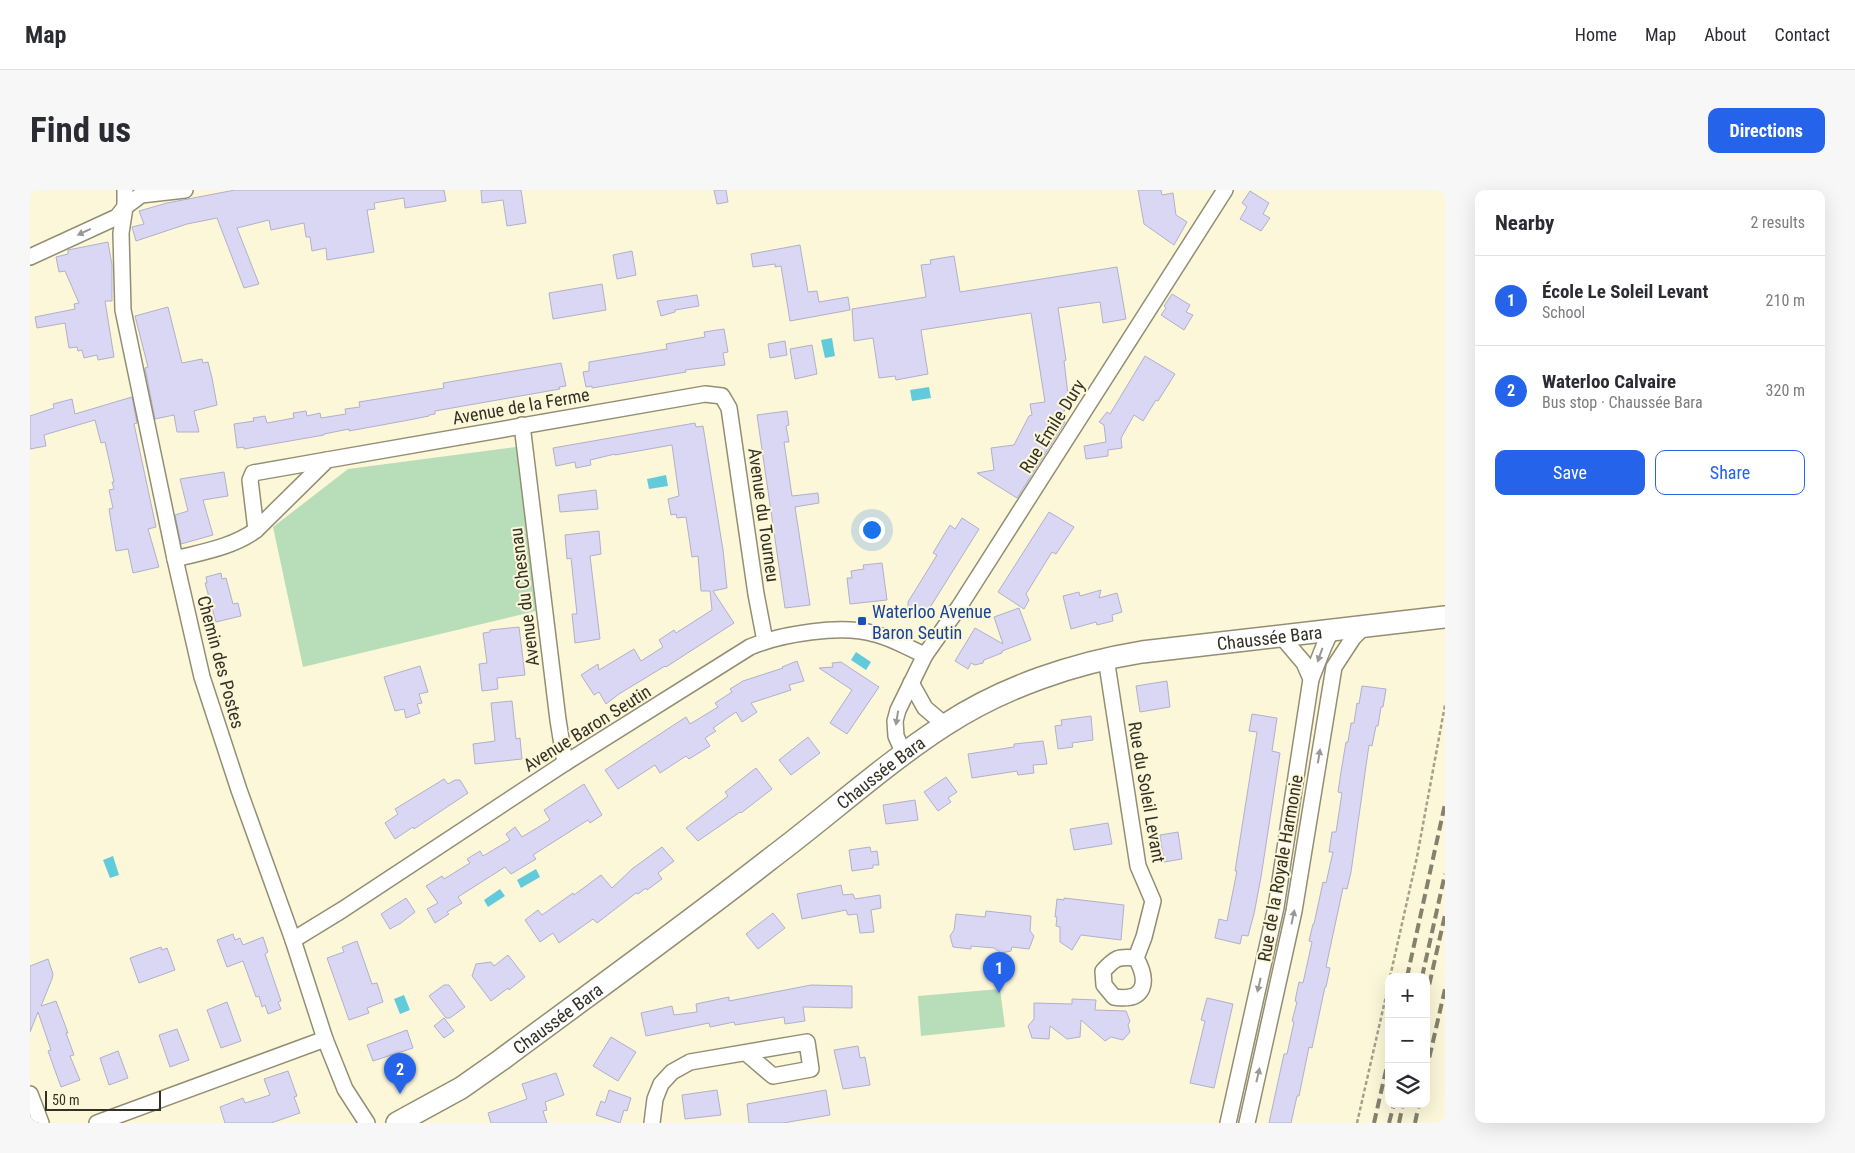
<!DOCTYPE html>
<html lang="en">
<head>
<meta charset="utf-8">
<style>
  :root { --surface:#fff; --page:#f7f7f7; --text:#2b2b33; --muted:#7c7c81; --line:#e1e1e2; --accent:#2563eb }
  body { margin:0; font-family:"Roboto Condensed",sans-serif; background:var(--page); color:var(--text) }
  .controls { position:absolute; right:15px; bottom:15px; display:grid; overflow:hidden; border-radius:10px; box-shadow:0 5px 20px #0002 }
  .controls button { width:45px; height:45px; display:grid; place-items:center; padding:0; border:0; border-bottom:1px solid var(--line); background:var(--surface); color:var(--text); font:25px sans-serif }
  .scale { position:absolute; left:15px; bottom:12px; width:116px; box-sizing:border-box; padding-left:5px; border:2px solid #333125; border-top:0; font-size:14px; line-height:18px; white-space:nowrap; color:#333125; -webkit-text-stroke:4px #fcf7d9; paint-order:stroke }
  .you { position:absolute; left:841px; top:339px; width:18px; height:18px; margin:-12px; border:4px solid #fff; border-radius:50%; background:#1a73e8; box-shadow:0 0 0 8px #1a73e833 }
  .badge { display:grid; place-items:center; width:32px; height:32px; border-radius:50%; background:var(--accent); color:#fff; font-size:16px; font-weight:700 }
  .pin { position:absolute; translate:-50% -41px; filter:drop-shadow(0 1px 2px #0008) }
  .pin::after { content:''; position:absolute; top:26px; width:18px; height:15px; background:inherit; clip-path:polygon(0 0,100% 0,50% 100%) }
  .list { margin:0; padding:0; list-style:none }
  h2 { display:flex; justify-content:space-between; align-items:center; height:65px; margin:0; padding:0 20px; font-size:21px }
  h2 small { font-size:16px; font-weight:400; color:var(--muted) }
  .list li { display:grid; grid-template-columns:32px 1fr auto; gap:15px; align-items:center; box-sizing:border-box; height:90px; padding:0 20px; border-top:1px solid var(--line) }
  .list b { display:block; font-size:19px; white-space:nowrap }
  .list p { margin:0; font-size:16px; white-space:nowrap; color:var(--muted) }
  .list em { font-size:16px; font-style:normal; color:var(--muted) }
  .actions { display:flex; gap:10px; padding:15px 20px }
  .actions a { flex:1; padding:11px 0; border:1px solid var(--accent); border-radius:10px; text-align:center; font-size:18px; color:var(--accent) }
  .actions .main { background:var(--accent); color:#fff }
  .icon { flex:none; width:28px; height:28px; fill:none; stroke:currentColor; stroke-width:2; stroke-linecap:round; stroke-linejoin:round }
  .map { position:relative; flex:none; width:1415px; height:933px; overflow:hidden; border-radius:10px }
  header { display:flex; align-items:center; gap:30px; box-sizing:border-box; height:70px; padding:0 25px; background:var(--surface); border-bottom:1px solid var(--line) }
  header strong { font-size:24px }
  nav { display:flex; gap:28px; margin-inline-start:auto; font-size:18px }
  .intro { display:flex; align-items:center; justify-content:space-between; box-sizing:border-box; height:120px; padding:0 30px }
  h1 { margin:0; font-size:35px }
  .button { padding:12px 22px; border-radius:10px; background:var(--accent); color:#fff; font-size:18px; font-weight:700 }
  main { display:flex; gap:30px; padding:0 30px }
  aside { flex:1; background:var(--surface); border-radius:10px; box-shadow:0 5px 20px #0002 }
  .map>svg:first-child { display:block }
  .green { fill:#b8deb9 }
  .water { fill:#62cbdb }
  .building { fill:#d9d7f3; stroke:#b1b0cb }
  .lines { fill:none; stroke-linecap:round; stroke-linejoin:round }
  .minor-casing { stroke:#938e73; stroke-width:18 }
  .secondary-casing { stroke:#938e73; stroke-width:24 }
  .path { stroke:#a4a08a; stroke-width:2.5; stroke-dasharray:4 2.5; stroke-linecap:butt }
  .minor { stroke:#fff; stroke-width:15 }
  .secondary { stroke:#fff; stroke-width:21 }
  .rail { stroke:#84816e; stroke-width:4; stroke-dasharray:10 5; stroke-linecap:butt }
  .oneway { fill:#999892 }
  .transit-dot { fill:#1a4fb4; stroke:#fcf7d9; stroke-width:2 }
  .labels { text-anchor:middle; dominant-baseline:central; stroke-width:4; stroke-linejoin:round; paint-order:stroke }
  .street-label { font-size:18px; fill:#333125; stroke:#fcf7d9 }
  .transit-label { font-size:18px; fill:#164399; stroke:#fcf7d9; text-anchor:start }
</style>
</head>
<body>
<header>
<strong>Map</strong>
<nav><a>Home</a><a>Map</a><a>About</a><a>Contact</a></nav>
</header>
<div class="intro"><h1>Find us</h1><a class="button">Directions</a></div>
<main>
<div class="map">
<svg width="1415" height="933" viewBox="0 0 1415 933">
  <rect width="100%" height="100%" fill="#fcf7d9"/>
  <!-- green -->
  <g class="green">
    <path d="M486,257L506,421L273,477L243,337L318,279Z"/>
    <path d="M970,799L975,837L891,846L888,806Z"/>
  </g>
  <!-- water -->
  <g class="water">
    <path d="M802,148L805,166L795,168L791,150Z"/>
    <path d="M899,197L901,208L882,211L880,200Z"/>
    <path d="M636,285L638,296L619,299L617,289Z"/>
    <path d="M826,462L841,472L836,480L821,470Z"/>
    <path d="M83,666L89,685L80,688L73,670Z"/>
    <path d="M506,679L510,687L491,698L487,690Z"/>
    <path d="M470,699L475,706L458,717L454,710Z"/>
    <path d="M374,805L380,820L370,824L364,809Z"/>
  </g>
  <!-- building -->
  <g class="building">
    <path d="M205,0H414L416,11L375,18L374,8L344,13L345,19L337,20L344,62L297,70L296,58L282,61L280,47H276L274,33L241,40L239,30L207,38L229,94L214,98L187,28L157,34L106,51L102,37L114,34L109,21L137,13Z"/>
    <path d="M451,0H491L496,33L477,36L473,10L452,13Z"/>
    <path d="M684,0H696L698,12L687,14Z"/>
    <path d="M1108,0H1131L1132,5L1143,3L1146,25L1157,32L1144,55L1114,34Z"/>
    <path d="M1220,1L1239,13L1233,24L1240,28L1231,41L1210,29L1217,17L1212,13Z"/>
    <path d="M78,52L82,75V111H75L84,167L68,170L67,165L54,168L52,160L48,161L47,157L39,158L35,133L7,138L5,127L45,119L44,114L49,113L35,81L29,82L26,67L38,64V60Z"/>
    <path d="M770,55L778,102L787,101L789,112L818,107L820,120L760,131L751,76L745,77V74L723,77L721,64Z"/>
    <path d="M602,61L606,85L587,89L583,65Z"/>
    <path d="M924,66L930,102L1087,77L1096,129L1073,133L1070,112L1028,118L1036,170L1034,171L1039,213L1030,228L1035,232L987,308L947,283L964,280L961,258L984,255L999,226L1002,225L1000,214L1015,212L1001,123L891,140L898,184L866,190L865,186L849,188L843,148L824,151L822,119L896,107L891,75L901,74L900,70Z"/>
    <path d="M572,94L576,120L523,129L519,103Z"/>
    <path d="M1142,104L1160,115L1156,122L1163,125L1154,140L1131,125L1136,118L1134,116Z"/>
    <path d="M667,105L669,116L645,120V122L631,126L627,111Z"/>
    <path d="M138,117L152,173L172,169L173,173L178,172L182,188L187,215L164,221L169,242H147L144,225L125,229L115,178L118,177L105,126Z"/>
    <path d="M694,139L698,162L693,163L695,175L655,180L656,182L562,198V196L556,197L553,182L559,181V172L637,159L636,154L675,147L674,142Z"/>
    <path d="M755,151L757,165L740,168L738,154Z"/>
    <path d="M782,155L787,184L765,189L760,159Z"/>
    <path d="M1115,166L1145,184L1128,211L1126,210L1113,231L1104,225L1091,248L1092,258L1078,260V266L1056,269L1054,256L1076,252L1074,235L1069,232L1077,222L1080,224Z"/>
    <path d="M531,173L536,196L529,197L530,199L405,221V224L399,225V226L379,230L319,241V239L294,244V245L214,259V257L207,258L204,234L224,231L223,228L235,226L237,233L264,228L263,223L276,221L277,226L290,223L291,228L316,224L315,219L330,217L329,212L414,198L413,193Z"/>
    <path d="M102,207L107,233L104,234L126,337L118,339L129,377L103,383L98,359L86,361L79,319L83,318L79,300L84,299L82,292H84L75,252L71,253L65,230L14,245L16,256L0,259V226L24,218L23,214L42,209L45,224Z"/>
    <path d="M757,221L759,235L756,236L759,252H754L762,306L788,303L789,313L765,317L780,415L755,418L727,225Z"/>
    <path d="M665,233L666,237L673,236L693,360L697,398L683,401L704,433L636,477L635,476L589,504L576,514L569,502L564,505L551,485L568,474L569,480L604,459L611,471L633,457L629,450L644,440L646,443L682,420L680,401H671L668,366L662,367L656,327L647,328L646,324L641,325L638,309L649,306L642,255L585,265V264L560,270L561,275L546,278L545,272L526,276L523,258Z"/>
    <path d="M194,282L198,306L173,310L183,345L151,354L145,325L158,321L150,289Z"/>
    <path d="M566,300L568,319L530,322L528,305Z"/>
    <path d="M1019,322L1044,337L1026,364L1022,362L996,404L999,410L994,419L968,402Z"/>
    <path d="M932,328L949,339L894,427L878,417V412L907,365L903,363L920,335L925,339Z"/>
    <path d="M569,341L571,364L560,366L570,449L545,453L542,424H547L541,368L537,369L535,345Z"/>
    <path d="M852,373L857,410L820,414L817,388H822L821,381L834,379L833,375Z"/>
    <path d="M191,383L192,389L196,388L203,414L208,413L211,426L186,432L175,393H177L176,387Z"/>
    <path d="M1071,400L1069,408L1087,403L1092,422L1082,425L1083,431L1067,435L1066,432L1041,439L1033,406L1049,402L1050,406Z"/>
    <path d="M989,418L1001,450L972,461V463L954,470L953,473L945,475L941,473L938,479L925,471L945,438L973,454L964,427Z"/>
    <path d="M489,437L495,485L467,488L468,499L452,501L449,474L457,473L453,443L460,442V440Z"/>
    <path d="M767,471L774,491L759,495L761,500L721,513L727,522L712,532L706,522L683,538L686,541L675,548L680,556L659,569L656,566L630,583L625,575L588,599L575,580L656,527L660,534L688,517L685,513L702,502L700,499L713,491L753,478L752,477Z"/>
    <path d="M811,472L849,497L817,544L800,533L822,500L789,478L803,477L802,473Z"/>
    <path d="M390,476L398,502L389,504L392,513L387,514L390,523L376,528L374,519L365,521L354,487Z"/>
    <path d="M1137,491L1140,517L1110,522L1106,496Z"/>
    <path d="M1332,496L1356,499L1353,517H1351L1348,536H1346L1342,556L1339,555L1321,682L1317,699L1313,698L1296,777L1300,778L1296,797H1295L1282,858L1279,857L1269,906H1267L1261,933H1239L1254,864H1257L1264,832L1262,831L1267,812L1265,811L1269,792L1273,793L1282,752L1279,751L1283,734H1284L1293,692L1296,693L1303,662H1299L1302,642H1306L1312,603L1308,602L1311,582L1316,552H1318L1321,533H1324L1327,513L1329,514Z"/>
    <path d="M482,511L486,549L490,548L492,569L445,574L443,554L465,551L461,513Z"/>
    <path d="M1222,524L1247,528L1242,561L1250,563L1231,687L1224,724L1218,746L1212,745L1210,754L1185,748L1189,729L1197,731L1207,681H1205L1227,542L1219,541Z"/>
    <path d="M1061,526L1063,550L1042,553L1043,557L1028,559L1025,536L1032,535L1031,530Z"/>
    <path d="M778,547L790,563L761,585L749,570Z"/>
    <path d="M1013,551L1017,574L1003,575L1004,583L988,585L987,581L942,588L938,564L984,557V554Z"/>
    <path d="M726,578L742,599L711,623L710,622L668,651L656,638L698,606L695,602Z"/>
    <path d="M916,587L927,602L918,608L921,612L908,621L894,602Z"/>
    <path d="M414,589L418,594L425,590H430L438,603L384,639L383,637L365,649L355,633L368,624L365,619Z"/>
    <path d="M554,594L572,625L560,633L558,630L503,665L506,669L481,684L475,677L428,707L432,713L417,722L419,724L405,733L397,719L408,713L396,696L412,686L414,689L440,673L437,669L450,661L453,666L480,650L476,644L485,637L492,647L520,630L514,620Z"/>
    <path d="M885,610L888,630L856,634L853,615Z"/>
    <path d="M1078,633L1082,654L1044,660L1040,639Z"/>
    <path d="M1148,642L1152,669L1134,672L1130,645Z"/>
    <path d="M632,657L644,671L628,683L632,689L617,700L616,698L608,704L606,703L567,733L563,729L529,753L523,743L510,752L495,730L508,720L512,725L543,703L544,705L571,685L582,698L602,679Z"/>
    <path d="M840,657L841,662L847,661L849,675H843V678L822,681L819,660Z"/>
    <path d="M811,695L813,705L823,704L825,709L850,705L851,718L841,720L844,742L830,743L827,724L818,725L816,720L772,729L767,704Z"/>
    <path d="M376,708L385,722L371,733L360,739L351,724Z"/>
    <path d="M1034,708L1094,715L1091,750L1051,745L1042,760L1030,752V737L1026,736L1027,727H1025L1027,709L1034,710Z"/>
    <path d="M956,721L1001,726L1000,741L1004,746L999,759L982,757L981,761L971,763L964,758L941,756V759L923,757L920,746L924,740L926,724L955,727Z"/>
    <path d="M743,723L755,738L728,759L716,744Z"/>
    <path d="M203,744L205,750L210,748L213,755L233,747L238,762L235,764L251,811L248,812L251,819L238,824L235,815L232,817L229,806L226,807L213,771L197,777L187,750Z"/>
    <path d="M327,751L342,794L347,793L353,812L337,818L339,823L319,830L297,768L314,762L312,757Z"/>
    <path d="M131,757L132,760L137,758L145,780L109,793L100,768Z"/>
    <path d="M478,765L495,787L479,800L478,798L461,811L442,786L446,774L461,772L464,776Z"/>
    <path d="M18,769L23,784L22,789L11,816L26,811L38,843H36L44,865L40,866L50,890L31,897L18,861L21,860L8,822L0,842V776Z"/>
    <path d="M414,795H419L435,817L420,828H416L399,806Z"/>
    <path d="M781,795L822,796V818L773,817L775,831L755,834L754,827L705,835L704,832L680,837L679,833L616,846L611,823L642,816L644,825L667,822L666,814L699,807V811Z"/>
    <path d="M1177,808L1203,814L1184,898L1160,893L1175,831L1171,830Z"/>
    <path d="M1042,809L1066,810L1065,820L1096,821L1100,831L1098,835L1100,842L1093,850L1081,847L1075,851L1051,830L1050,847L1037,849L1020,836L1019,849L1002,848L998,836L1004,829V813L1042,814Z"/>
    <path d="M197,812L211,851L191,858L177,820Z"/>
    <path d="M414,828L424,841L414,848L404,836Z"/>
    <path d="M147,839L159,870L140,877L129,845Z"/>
    <path d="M377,840L383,858L343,871L337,855Z"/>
    <path d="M581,847L606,862L588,891L563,876Z"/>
    <path d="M828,856L830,868L835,867L840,895L813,899L804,860Z"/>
    <path d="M88,861L98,888L79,895L70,868Z"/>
    <path d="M258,881L267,906L264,907L270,923L241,933H195L190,917L213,908L215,913L240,905L234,889Z"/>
    <path d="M526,883L534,905L515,912L517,920L513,921L517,933H461L458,923L497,909L492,894Z"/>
    <path d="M579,900L601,908L597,921L594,920L590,933L566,925L571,911L575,913Z"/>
    <path d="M687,900L691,925L655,929L652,905Z"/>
    <path d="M796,900L800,925L753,933H719L717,914Z"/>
  </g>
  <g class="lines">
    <defs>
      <g id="minor">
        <path d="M95,0V17L91,43L93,120L145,369L172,487L209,600L263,750L295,849L315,899L337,933"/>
        <path d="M0,67L87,27L95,17L111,5L155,0"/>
        <path d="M492,235L528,530L535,573"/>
        <path d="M226,340L220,290L223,283L297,270"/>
        <path d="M145,369C172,362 203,357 226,340L297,270L675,204L692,206L699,218L726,404L735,451"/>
        <path d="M1076,468L1108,676L1123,711L1114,747L1106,768C1088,766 1085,768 1073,781L1074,795L1084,807C1116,812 1119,791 1106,768"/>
        <path d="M1281,489L1294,456L1301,441"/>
        <path d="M881,493L895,518L915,535"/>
        <path d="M874,564L866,546L865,531L868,520L895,465L929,417L1195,0"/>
        <path d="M263,750L312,720L535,573L720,457C751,444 811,434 845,444C862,448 878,458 895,465"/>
        <path d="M0,904L11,933"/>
        <path d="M67,933L295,849"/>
        <path d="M622,933L625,909L631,894L642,882L660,872L777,852L781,879L743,886L716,863"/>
        <path d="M1198,933L1246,717L1281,489L1274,473L1251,446"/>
        <path d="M1217,933L1264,721L1304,477L1323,448L1334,437"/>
      </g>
      <g id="secondary">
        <path id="s1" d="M367,933L431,898L471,870C561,803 652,738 740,669C799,625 853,575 915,535C973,497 1044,473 1112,462L1415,427"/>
      </g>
    </defs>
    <!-- minor casing -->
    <use href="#minor" class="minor-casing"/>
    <!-- secondary casing -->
    <use href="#secondary" class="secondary-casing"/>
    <!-- path -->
    <g class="path">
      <path d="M1360,787L1387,667L1415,515"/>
      <path d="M1327,933L1359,793"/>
    </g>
    <!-- minor -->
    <use href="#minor" class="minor"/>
    <!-- secondary -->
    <use href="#secondary" class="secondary"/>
    <!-- rail -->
    <g class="rail">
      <path d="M1377,787L1415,614"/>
      <path d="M1392,787L1415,684"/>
      <path d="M1396,809L1415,725"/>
      <path d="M1396,882L1415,799"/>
      <path d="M1344,933L1359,867"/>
      <path d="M1359,933L1364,914"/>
      <path d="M1369,933L1373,914"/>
      <path d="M1385,933L1389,914"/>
    </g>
  </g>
  <!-- one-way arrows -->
  <defs><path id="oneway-solid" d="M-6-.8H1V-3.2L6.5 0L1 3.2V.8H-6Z" transform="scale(1.25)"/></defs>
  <g class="oneway">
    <use href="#oneway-solid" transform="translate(54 42) rotate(155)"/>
    <use href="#oneway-solid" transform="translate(1290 465) rotate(110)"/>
    <use href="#oneway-solid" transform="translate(867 528) rotate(99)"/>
    <use href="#oneway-solid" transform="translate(1289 566) rotate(-81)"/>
    <use href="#oneway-solid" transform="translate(1263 727) rotate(-78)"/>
    <use href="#oneway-solid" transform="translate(1229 795) rotate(103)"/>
    <use href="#oneway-solid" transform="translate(1228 885) rotate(-77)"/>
  </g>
  <!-- markers -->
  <rect class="transit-dot" x="827" y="426" width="10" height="10" rx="2.5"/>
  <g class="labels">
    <!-- street labels -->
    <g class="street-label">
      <text transform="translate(491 216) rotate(-10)">Avenue de la Ferme</text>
      <text transform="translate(1022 236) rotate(-58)">Rue Émile Dury</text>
      <text transform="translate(734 325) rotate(82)">Avenue du Tourneu</text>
      <text transform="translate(494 407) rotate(-97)">Avenue du Chesnau</text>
      <text stroke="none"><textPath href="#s1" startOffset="1018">Chaussée Bara</textPath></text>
      <text transform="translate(191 472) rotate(75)">Chemin des Postes</text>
      <text transform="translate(557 538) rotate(-32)">Avenue Baron Seutin</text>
      <text stroke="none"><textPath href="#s1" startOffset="598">Chaussée Bara</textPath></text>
      <text transform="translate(1117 602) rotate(80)">Rue du Soleil Levant</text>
      <text transform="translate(1250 678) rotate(-80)">Rue de la Royale Harmonie</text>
      <text stroke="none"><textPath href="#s1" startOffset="192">Chaussée Bara</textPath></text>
    </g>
    <!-- transit labels -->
    <g class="transit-label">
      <text x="842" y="421">Waterloo Avenue<tspan x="842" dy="21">Baron Seutin</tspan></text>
    </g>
  </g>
</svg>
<div class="controls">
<button>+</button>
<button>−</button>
<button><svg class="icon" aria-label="layers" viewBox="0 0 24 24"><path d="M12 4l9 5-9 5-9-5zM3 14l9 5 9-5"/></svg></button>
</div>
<div class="scale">50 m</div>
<div class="you"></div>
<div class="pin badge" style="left:969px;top:803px">1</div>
<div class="pin badge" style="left:370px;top:904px">2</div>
</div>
<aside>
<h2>Nearby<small>2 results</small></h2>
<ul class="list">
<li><span class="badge">1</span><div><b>École Le Soleil Levant</b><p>School</p></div><em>210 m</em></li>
<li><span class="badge">2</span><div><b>Waterloo Calvaire</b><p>Bus stop · Chaussée Bara</p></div><em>320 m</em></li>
</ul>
<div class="actions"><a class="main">Save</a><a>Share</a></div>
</aside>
</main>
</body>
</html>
